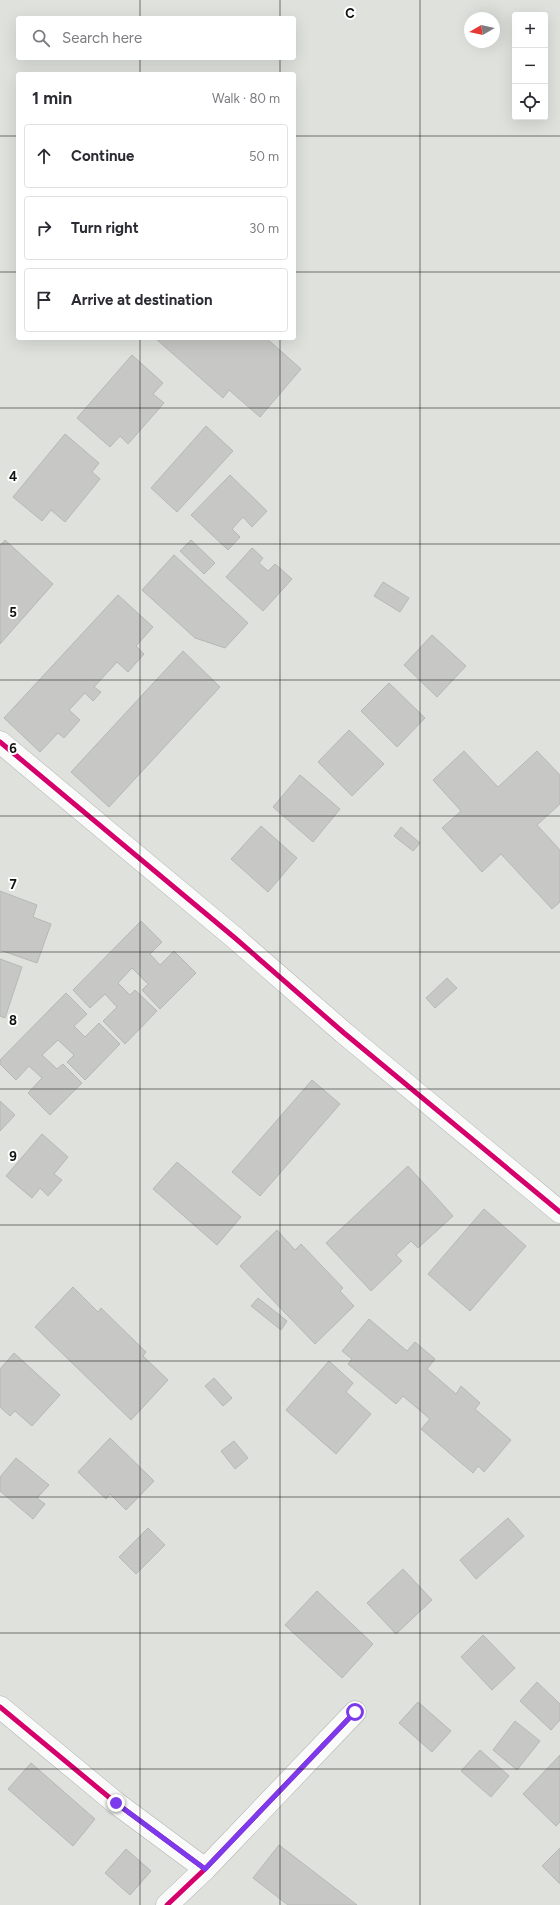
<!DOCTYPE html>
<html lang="en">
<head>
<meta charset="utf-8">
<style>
  :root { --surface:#fff; --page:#f2f2f3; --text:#2b2b33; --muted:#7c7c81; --line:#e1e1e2 }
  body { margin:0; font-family:Figtree,sans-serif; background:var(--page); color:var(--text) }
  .controls { position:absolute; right:12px; top:12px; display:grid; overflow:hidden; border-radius:4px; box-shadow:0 4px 16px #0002 }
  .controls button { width:36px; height:36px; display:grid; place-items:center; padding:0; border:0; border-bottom:1px solid var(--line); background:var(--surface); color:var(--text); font:20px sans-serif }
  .compass { position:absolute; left:464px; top:12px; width:36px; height:36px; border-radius:50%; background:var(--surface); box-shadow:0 4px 16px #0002; rotate:261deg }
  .stop { position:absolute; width:12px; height:12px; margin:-9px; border:3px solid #7c3aed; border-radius:50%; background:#fff }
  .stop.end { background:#7c3aed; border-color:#fff; box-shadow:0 1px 4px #0008 }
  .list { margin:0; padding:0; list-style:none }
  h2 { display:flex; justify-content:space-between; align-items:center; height:52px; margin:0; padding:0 16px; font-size:17px }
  h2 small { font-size:13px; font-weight:400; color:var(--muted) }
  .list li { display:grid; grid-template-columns:26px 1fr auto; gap:12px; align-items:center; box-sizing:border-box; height:64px; margin:0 8px 8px; padding:0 8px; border:1px solid var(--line); border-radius:4px }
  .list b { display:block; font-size:15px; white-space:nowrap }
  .list em { font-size:13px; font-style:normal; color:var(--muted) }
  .icon { flex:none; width:22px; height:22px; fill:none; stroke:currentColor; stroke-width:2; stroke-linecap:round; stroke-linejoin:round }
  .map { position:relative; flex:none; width:560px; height:1905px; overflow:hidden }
  .search { position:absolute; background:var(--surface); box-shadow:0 4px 16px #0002; left:16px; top:16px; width:280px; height:44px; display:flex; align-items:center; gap:10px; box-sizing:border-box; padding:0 14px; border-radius:4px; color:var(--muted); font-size:15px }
  .panel { position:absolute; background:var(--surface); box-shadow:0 4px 16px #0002; left:16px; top:72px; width:280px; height:268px; border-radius:4px }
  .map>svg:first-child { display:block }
  .building { fill:#c7c8c5; stroke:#b6b8b4 }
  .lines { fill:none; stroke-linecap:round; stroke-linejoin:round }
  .street-casing { stroke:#b2b4af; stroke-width:23 }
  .street { stroke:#fafafa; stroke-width:22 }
  .cycleway-casing { stroke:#fff; stroke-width:8 }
  .cycleway { stroke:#d6006c; stroke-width:5 }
  .route { stroke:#7c3aed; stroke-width:5 }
  .grid { fill:none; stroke:#121310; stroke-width:1; stroke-opacity:0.55 }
  .grid-label { font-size:13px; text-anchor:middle; font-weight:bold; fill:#121310; stroke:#fff; stroke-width:4; stroke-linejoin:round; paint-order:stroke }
</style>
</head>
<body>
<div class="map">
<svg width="560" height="1905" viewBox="0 0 560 1905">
  <rect width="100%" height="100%" fill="#dfe1dc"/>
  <!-- building -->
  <g class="building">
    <path d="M155,338H266L301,369L260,417L229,390L223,398Z"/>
    <path d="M132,355L163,383L153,394L164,403L128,444L120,436L110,447L77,418Z"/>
    <path d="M206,426L233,451L177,512L151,488Z"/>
    <path d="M65,434L99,463L92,472L100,479L65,522L51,510L42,521L13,497Z"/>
    <path d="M230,475L267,511L252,527L243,517L232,529L240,537L228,550L191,515Z"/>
    <path d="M5,540L53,584L0,644V546Z"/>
    <path d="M191,540L215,563L204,574L180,551Z"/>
    <path d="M252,548L263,558L259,563L268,571L275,564L292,579L263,611L226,577Z"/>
    <path d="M174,555L248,623L225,648L195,638L142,590Z"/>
    <path d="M383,582L409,598L400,612L374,596Z"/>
    <path d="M118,595L153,627L136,646L144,654L128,672L117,662L94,687L101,692L93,701L85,693L69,710L80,720L64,738L58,733L40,752L4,718Z"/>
    <path d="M432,635L466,666L437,697L404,665Z"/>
    <path d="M183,651L220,687L109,807L71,772Z"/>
    <path d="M389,683L425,718L397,747L361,711Z"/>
    <path d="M349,730L384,764L352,796L318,762Z"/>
    <path d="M464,751L498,787L537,751L560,775V804L537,825L560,850V902L552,909L501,854L482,872L442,828L461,811L433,780Z"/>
    <path d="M300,775L340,809L313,842L273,807Z"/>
    <path d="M261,826L297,858L268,892L231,859Z"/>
    <path d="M401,827L420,843L413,851L394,836Z"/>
    <path d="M0,891L37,905L33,917L51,924L37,963L0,950Z"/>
    <path d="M141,921L162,942L150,954L160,965L174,951L196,973L160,1009L142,990L148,984L132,968L118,983L130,995L135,990L157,1011L125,1044L103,1021L117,1007L105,994L90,1008L73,990Z"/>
    <path d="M0,959L22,967L5,1018L0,1016Z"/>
    <path d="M447,978L457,988L435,1008L426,998Z"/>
    <path d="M66,993L87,1014L74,1026L85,1037L99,1023L120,1044L85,1080L67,1062L74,1055L58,1040L42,1055L57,1069L63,1064L82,1083L50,1115L28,1093L42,1078L29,1066L16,1080L0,1064V1060Z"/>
    <path d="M312,1080L340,1104L260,1196L232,1172Z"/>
    <path d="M0,1101L15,1115L0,1131Z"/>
    <path d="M42,1134L68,1157L54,1174L62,1180L48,1196L40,1188L32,1198L6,1176Z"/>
    <path d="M177,1162L241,1217L217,1245L153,1189Z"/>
    <path d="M408,1166L453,1216L418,1248L411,1241L396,1255L402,1261L371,1291L326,1243Z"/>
    <path d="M484,1209L526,1246L470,1311L428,1274Z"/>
    <path d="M277,1230L295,1250L301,1244L343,1288L340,1291L354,1306L315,1344L240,1266Z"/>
    <path d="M73,1287L98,1312L101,1308L146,1352L143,1356L168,1380L131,1420L35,1327Z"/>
    <path d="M258,1298L287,1321L281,1330L251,1306Z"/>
    <path d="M369,1319L407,1351L415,1342L435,1359L427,1369L456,1394L461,1386L480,1403L475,1409L511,1440L484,1472L478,1466L473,1473L421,1429L430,1419L403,1396L396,1404L348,1364L352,1359L342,1351Z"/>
    <path d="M14,1353L60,1395L32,1426L15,1411L10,1416L0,1407V1369Z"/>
    <path d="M329,1361L353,1383L346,1392L371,1414L336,1454L286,1410Z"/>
    <path d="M214,1378L232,1398L223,1406L205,1386Z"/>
    <path d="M110,1438L154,1481L126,1510L110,1494L106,1499L78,1472Z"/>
    <path d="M234,1441L248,1458L235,1469L221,1451Z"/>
    <path d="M16,1458L49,1485L37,1498L45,1504L33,1519L0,1491V1477Z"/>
    <path d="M508,1518L524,1536L476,1579L460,1560Z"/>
    <path d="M148,1528L165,1545L136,1574L119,1557Z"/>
    <path d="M403,1569L432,1600L396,1634L367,1603Z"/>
    <path d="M317,1591L373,1644L342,1678L285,1625Z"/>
    <path d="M483,1635L515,1668L492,1690L461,1657Z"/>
    <path d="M537,1682L560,1704V1720L551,1730L520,1701Z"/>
    <path d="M418,1702L451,1731L432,1752L399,1723Z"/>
    <path d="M515,1721L540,1741L517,1770L493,1750Z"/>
    <path d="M480,1750L509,1776L491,1797L461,1771Z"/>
    <path d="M560,1755V1822L556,1826L523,1794Z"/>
    <path d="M31,1763L95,1819L73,1846L8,1789Z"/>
    <path d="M279,1845L357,1905H288L253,1878Z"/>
    <path d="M560,1848V1884L542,1866Z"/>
    <path d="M126,1849L151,1871L130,1895L105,1873Z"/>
  </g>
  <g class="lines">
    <defs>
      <g id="street">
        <path d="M0,742L235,938L344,1033L560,1212"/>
        <path d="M0,1707L116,1803L205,1869"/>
        <path d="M167,1905L205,1869L355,1712"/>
      </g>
    </defs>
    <!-- street casing -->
    <use href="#street" class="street-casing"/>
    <!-- street -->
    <use href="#street" class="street"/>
    <defs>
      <g id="cycleway">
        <path d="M0,742L235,938L344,1033L560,1212"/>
        <path d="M0,1707L116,1803L205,1869"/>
        <path d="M167,1905L205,1869L355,1712"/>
      </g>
    </defs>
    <!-- cycleway casing -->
    <use href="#cycleway" class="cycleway-casing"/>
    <!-- cycleway -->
    <use href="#cycleway" class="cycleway"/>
  </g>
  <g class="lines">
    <!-- route -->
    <path class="route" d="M116,1803L205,1869L355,1712"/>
  </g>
  <!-- grid -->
  <path class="grid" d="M140,0V18M280,0V18M420,0V1905M140,58V74M280,58V74M0,136H18M294,136H560M0,272H18M294,272H560M140,338V1905M280,338V1905M0,408H560M0,544H560M0,680H560M0,816H560M0,952H560M0,1089H560M0,1225H560M0,1361H560M0,1497H560M0,1633H560M0,1769H560"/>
  <g class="grid-label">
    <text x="350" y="18">C</text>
    <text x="13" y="481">4</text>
    <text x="13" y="617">5</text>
    <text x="13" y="753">6</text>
    <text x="13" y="889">7</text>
    <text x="13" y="1025">8</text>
    <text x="13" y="1161">9</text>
  </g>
</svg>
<div class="controls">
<button>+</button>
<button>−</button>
<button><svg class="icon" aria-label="locate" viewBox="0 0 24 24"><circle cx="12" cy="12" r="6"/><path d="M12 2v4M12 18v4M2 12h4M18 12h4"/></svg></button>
</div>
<svg class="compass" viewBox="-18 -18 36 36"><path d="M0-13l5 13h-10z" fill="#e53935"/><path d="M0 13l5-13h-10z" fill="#7c7c81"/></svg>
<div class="stop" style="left:355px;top:1712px"></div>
<div class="stop end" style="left:116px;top:1803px"></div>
<div class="search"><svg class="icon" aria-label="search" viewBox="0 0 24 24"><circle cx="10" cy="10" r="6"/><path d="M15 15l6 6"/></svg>Search here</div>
<section class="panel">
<h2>1 min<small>Walk · 80 m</small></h2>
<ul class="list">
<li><svg class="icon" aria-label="ahead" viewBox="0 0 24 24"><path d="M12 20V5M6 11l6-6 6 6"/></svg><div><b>Continue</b></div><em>50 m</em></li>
<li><svg class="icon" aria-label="right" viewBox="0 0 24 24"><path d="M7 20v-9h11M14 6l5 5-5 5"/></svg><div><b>Turn right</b></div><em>30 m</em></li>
<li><svg class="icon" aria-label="arrive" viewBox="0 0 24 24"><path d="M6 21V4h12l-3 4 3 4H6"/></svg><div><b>Arrive at destination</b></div></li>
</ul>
</section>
</div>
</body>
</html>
